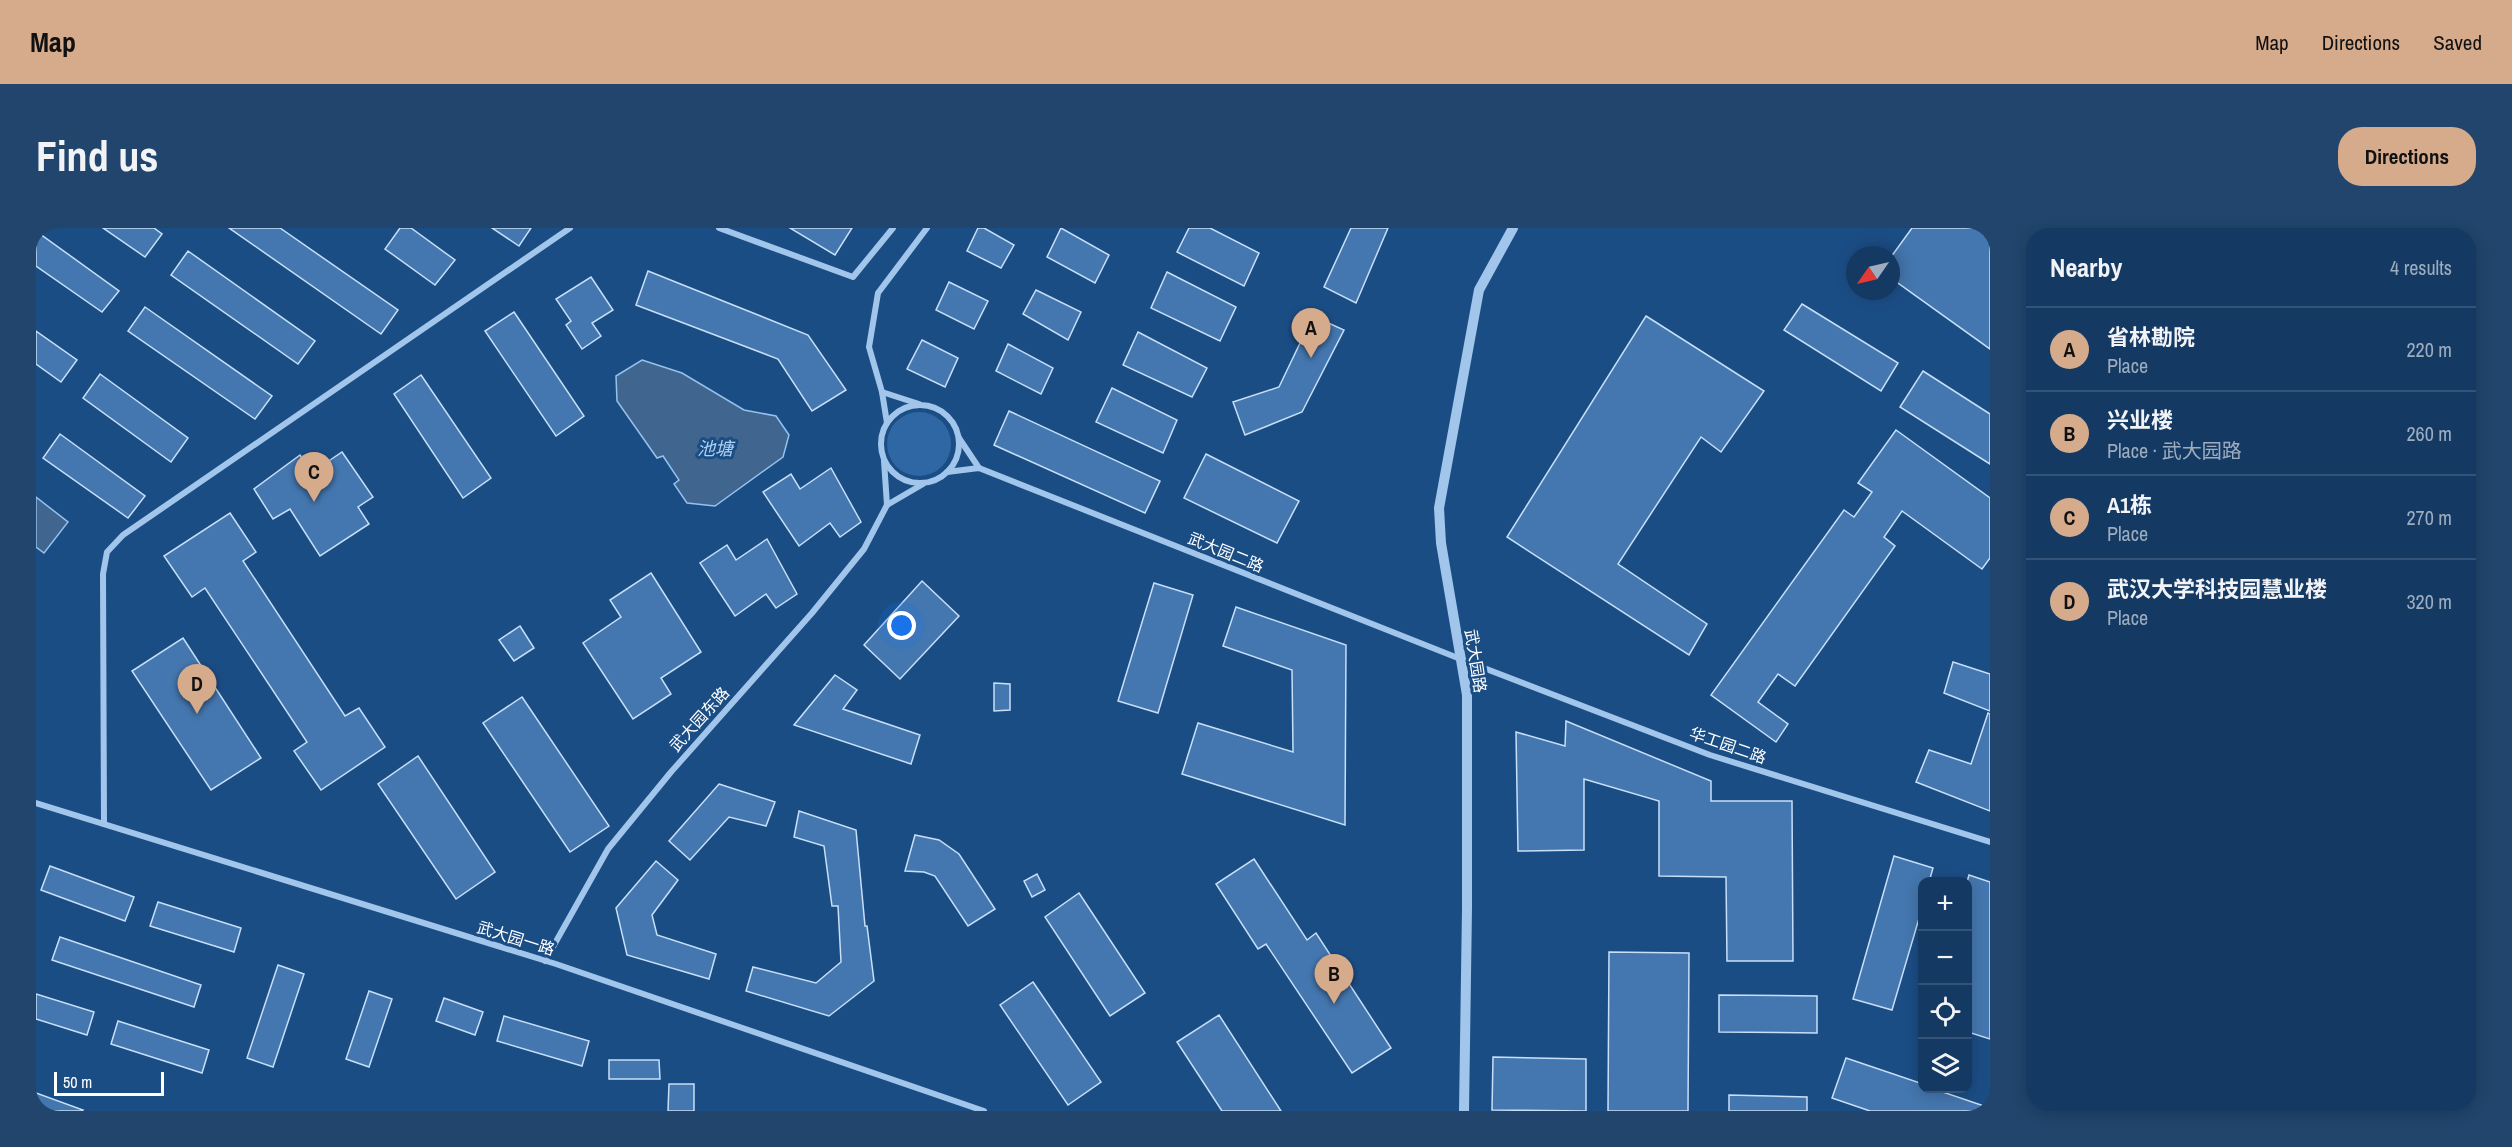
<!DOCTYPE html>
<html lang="en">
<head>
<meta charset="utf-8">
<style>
  :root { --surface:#143a64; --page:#21456d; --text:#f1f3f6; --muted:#9dadbf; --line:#335478; --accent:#d6ab8b }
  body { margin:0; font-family:"Archivo Narrow","Noto Sans SC",sans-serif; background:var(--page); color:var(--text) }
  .controls { position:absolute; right:18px; bottom:18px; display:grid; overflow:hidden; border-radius:12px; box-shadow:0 3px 15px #0003 }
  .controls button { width:54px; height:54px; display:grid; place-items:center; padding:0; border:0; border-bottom:2px solid var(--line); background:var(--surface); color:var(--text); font:30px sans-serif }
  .compass { position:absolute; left:1810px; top:18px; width:54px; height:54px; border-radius:50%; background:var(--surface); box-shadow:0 3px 15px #0003; rotate:236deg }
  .scale { position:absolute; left:18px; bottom:15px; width:110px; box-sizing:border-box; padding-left:6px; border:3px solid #fff; border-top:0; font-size:16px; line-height:21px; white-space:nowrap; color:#fff; -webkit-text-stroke:4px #1b4d85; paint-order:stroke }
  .you { position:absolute; left:866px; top:398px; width:21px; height:21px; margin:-15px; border:4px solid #fff; border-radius:50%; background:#1a73e8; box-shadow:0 0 0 9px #1a73e833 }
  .badge { display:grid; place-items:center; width:39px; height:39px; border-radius:50%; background:var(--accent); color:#111; font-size:20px; font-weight:700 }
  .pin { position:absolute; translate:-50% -50px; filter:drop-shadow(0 2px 3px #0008) }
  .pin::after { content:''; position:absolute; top:32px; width:21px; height:18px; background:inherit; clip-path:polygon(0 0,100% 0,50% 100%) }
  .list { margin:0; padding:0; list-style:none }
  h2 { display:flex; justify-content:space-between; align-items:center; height:78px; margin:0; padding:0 24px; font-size:26px }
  h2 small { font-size:20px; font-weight:400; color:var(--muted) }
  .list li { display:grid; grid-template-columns:39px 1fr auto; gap:18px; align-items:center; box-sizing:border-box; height:84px; padding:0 24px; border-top:2px solid var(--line) }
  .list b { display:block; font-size:22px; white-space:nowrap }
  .list p { margin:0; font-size:20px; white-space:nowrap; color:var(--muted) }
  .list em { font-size:20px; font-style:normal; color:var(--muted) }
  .icon { flex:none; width:33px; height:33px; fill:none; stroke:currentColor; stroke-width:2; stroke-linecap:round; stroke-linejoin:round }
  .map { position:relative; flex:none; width:1954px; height:883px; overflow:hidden; border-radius:24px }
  header { display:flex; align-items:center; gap:36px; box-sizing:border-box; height:84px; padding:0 30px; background:var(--accent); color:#111 }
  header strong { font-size:28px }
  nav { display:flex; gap:33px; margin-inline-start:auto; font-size:21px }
  .intro { display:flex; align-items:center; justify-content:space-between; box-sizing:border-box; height:144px; padding:0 36px }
  h1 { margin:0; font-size:42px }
  .button { padding:15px 27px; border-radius:24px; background:var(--accent); color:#111; font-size:21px; font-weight:700 }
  main { display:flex; gap:36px; padding:0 36px }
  aside { flex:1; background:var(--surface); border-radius:24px; box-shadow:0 3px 15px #0003 }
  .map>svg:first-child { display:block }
  .green { fill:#2e67a3 }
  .water { fill:#40668f; stroke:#95c1ee; stroke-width:1.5 }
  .building { fill:#4477af; stroke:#c7dff8; stroke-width:1.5 }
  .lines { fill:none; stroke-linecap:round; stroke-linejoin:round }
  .minor { stroke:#a2c6eb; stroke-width:6 }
  .tertiary { stroke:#a2c6eb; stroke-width:10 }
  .labels { text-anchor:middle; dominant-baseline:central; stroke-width:6; stroke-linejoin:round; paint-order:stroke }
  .street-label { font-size:16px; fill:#fff; stroke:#1b4d85 }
  .water-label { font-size:18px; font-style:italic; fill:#add0f3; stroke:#1b4d85 }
</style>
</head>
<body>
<header>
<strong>Map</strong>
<nav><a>Map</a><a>Directions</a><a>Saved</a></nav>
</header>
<div class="intro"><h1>Find us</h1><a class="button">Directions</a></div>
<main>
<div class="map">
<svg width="1954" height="883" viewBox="0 0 1954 883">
  <rect width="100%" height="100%" fill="#1b4d85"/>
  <!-- green -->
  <circle class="green" cx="883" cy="216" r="32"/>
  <!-- water -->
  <g class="water">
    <path d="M606,132L646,145L708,182L740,188L753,207L747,229L679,278L651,275L638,256L643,252L627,228L621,230L581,173L580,148Z"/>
    <path d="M0,269L32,294L8,325L0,319Z"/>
  </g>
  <!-- building -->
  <g class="building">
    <path d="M67,0H118L126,6L109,29Z"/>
    <path d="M193,0H244L362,82L345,106Z"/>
    <path d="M364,0H375L419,32L399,57L349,21Z"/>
    <path d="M456,0H495L483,18Z"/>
    <path d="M754,0H816L799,27Z"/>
    <path d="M942,0H948L978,17L965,40L931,23Z"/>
    <path d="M1025,0L1073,27L1059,55L1011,29Z"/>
    <path d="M1153,0H1174L1223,25L1208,58L1141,24Z"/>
    <path d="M1315,0H1352L1320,75L1288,59Z"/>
    <path d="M1876,0H1954V121L1855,50V29Z"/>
    <path d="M0,3L83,63L66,84L0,38Z"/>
    <path d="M152,23L279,113L262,136L135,47Z"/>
    <path d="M612,43L772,107L810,162L776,183L742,131L600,77Z"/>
    <path d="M1131,44L1200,79L1184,113L1115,80Z"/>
    <path d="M555,49L577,82L556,95L565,108L546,121L530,97L535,93L520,71Z"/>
    <path d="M913,54L952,73L938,101L900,82Z"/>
    <path d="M1000,62L1045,84L1032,112L987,86Z"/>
    <path d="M1766,76L1862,135L1845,163L1748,102Z"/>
    <path d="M109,79L236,168L219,191L92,103Z"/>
    <path d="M478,84L548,188L520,208L449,103Z"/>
    <path d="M1277,88L1308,102L1266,184L1209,207L1197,174L1243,159Z"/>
    <path d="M1610,88L1728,163L1685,224L1665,209L1582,336L1671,396L1653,427L1471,309Z"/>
    <path d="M0,103L41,132L25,154L0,136Z"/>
    <path d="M1102,104L1171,140L1156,169L1087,137Z"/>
    <path d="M886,112L922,130L909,159L871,141Z"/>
    <path d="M972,116L1017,140L1005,166L960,143Z"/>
    <path d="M1887,143L1954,186V236L1864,179Z"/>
    <path d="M64,146L152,210L135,234L47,170Z"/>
    <path d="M385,147L455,250L427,270L358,166Z"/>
    <path d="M1076,160L1141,192L1127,225L1060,194Z"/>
    <path d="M973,183L1124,253L1109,285L958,217Z"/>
    <path d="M1860,202L1954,270V330L1946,341L1866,283L1848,309L1859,318L1759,458L1742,446L1722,474L1752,496L1740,514L1675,467L1808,282L1818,289L1836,264L1822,255Z"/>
    <path d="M24,206L109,268L92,290L7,230Z"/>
    <path d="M306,224L337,269L322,279L333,296L284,328L254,281L237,291L218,261L264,227L275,245Z"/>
    <path d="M1170,226L1263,273L1241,315L1148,270Z"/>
    <path d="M795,240L825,294L804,309L794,295L763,318L727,264L755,246L764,261Z"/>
    <path d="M194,285L220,324L207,333L309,488L323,480L349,519L285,562L258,523L271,514L169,360L156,369L128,328Z"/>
    <path d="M731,311L761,366L740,380L730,366L699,388L664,335L691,317L700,332Z"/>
    <path d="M615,345L665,424L625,450L635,466L597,491L547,415L585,389L574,372Z"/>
    <path d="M886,353L923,388L864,451L828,417Z"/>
    <path d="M1118,355L1157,367L1122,485L1082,473Z"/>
    <path d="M1200,379L1310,417L1309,597L1146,546L1162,495L1257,524L1256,442L1187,418Z"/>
    <path d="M484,398L498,420L478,433L463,412Z"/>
    <path d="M147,410L225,530L175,562L96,443Z"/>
    <path d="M1917,434L1954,446V483L1908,465Z"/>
    <path d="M799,447L821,462L807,481L884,507L875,536L758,497Z"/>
    <path d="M958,455L974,456V482L958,483Z"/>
    <path d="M486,469L573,598L534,624L447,495Z"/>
    <path d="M1952,485L1954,486V583L1880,554L1893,522L1935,536Z"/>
    <path d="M1530,493L1675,553V573H1756L1757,733H1691L1690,649L1623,648V573L1548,551V622L1482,623L1480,504L1529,518Z"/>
    <path d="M382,528L459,644L420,671L342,556Z"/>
    <path d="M683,556L739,574L730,598L693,589L654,632L633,613Z"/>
    <path d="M763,583L820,602L829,698H831L838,753L793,788L710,763L717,739L780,755L805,734L802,678H796L788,618L758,609Z"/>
    <path d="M879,607L903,612L923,626L959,681L932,698L899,648L888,644L869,643Z"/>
    <path d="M1858,628L1897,640L1893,654H1887V677L1856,782L1817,771Z"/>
    <path d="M1218,631L1271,712L1280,705L1355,820L1316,845L1230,716L1222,721L1180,656Z"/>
    <path d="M620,633L642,652L616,687L621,707L680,726L673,751L591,727L580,680Z"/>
    <path d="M14,638L98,669L89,693L5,662Z"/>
    <path d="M1001,646L1009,662L996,669L988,653Z"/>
    <path d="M1933,647L1954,654V811L1932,804L1931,654Z"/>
    <path d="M1043,665L1109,765L1074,788L1009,689Z"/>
    <path d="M122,674L205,700L198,724L114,698Z"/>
    <path d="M24,709L165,757L158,779L16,732Z"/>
    <path d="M1573,724L1653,725L1652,883H1572Z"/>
    <path d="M242,737L268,746L237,839L211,830Z"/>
    <path d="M997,754L1065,854L1032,877L964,777Z"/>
    <path d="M333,763L356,771L333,839L310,831Z"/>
    <path d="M0,766L58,784L51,807L0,791Z"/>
    <path d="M1683,767L1781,768V805L1683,804Z"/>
    <path d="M408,770L447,784L439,807L400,793Z"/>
    <path d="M1183,787L1245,883H1186L1141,814Z"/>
    <path d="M468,788L553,813L546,838L461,813Z"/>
    <path d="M82,793L173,822L166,845L75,816Z"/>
    <path d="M1457,829L1550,831V883L1456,882Z"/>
    <path d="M1810,830L1887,856V861H1898L1954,880V883H1834L1796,870Z"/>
    <path d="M573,832H623L624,851H573Z"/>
    <path d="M633,856H658V883H632Z"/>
    <path d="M0,865L47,882L46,883H0Z"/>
    <path d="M1693,867L1771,869V883H1693Z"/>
  </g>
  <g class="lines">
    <!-- minor -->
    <g class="minor">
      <path d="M683,0L817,49L857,0"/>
      <path d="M846,164L883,176"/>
      <circle cx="884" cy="216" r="39"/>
      <path d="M851,195L846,164L833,119L842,65L891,0"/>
      <path d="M923,210L943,240"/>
      <path d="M848,233L851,277"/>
      <path d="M911,244L943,240L1427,432L1674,527L1954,614"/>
      <path d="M851,277L887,256"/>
      <path d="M0,575L520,736L948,883"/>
      <path d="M68,596L67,346L71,324L87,307L534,0"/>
      <path d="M509,733L572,621L635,544L776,385L828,321L851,277"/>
    </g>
    <!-- tertiary -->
    <path class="tertiary" d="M1428,883L1431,680V467L1405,315L1403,280L1443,62L1477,0"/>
  </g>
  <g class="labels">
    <!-- street labels -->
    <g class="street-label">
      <text transform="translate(1190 324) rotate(22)">武大园二路</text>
      <text transform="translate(1440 433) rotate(81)">武大园路</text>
      <text transform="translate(663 491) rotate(-48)">武大园东路</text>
      <text transform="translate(1692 517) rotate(19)">华工园二路</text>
      <text transform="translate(480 710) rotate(17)">武大园一路</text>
    </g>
    <!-- water labels -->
    <g class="water-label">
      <text x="679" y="220">池塘</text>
    </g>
  </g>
</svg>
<div class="controls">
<button>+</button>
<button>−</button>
<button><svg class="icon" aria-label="locate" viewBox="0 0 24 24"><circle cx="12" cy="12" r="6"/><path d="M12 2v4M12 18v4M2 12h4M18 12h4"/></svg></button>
<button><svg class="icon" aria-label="layers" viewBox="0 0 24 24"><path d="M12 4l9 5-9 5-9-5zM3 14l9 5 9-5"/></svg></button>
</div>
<svg class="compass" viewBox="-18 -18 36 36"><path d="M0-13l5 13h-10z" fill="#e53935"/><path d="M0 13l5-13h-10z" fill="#9dadbf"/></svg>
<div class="scale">50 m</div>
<div class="you"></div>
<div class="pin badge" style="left:1275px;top:130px">A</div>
<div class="pin badge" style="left:1298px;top:776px">B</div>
<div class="pin badge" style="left:278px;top:274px">C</div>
<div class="pin badge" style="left:161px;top:486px">D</div>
</div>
<aside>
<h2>Nearby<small>4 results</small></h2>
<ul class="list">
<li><span class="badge">A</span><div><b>省林勘院</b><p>Place</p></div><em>220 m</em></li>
<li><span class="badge">B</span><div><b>兴业楼</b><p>Place · 武大园路</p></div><em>260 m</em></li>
<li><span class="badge">C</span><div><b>A1栋</b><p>Place</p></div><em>270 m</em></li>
<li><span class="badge">D</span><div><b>武汉大学科技园慧业楼</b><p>Place</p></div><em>320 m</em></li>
</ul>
</aside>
</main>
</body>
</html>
